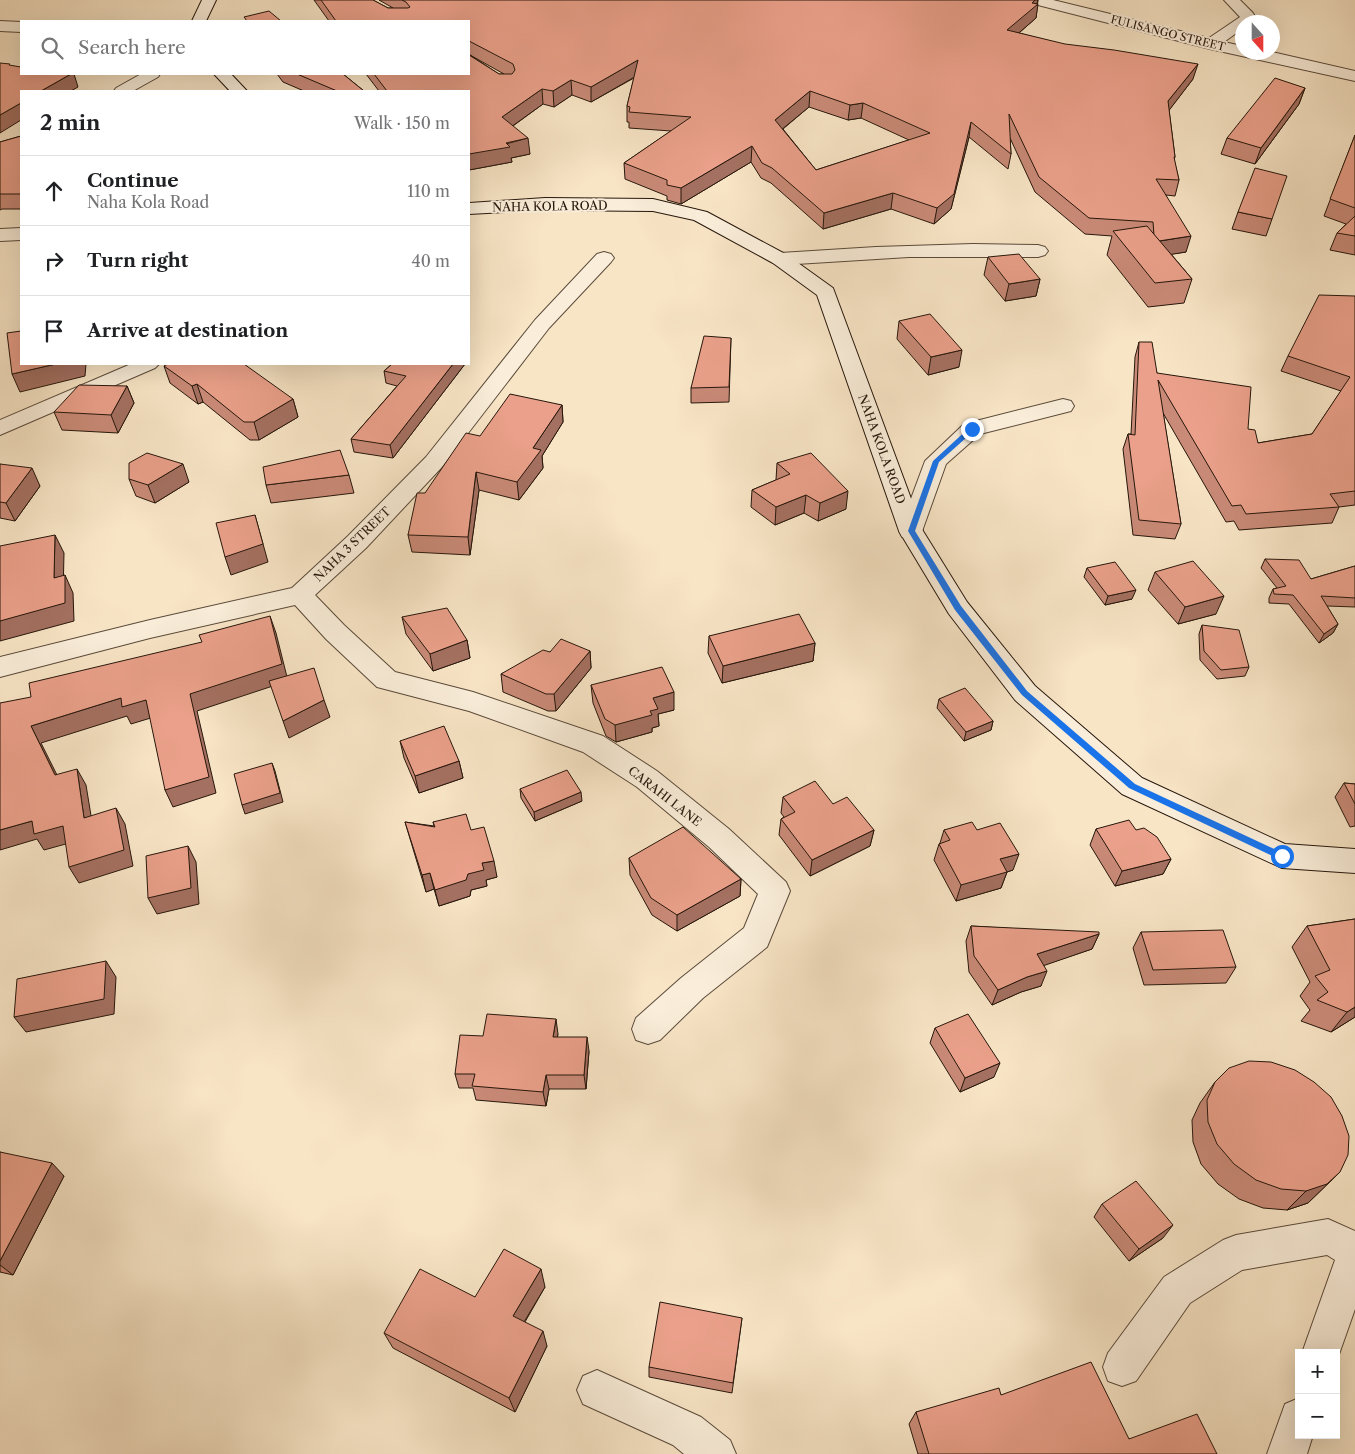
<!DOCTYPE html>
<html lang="en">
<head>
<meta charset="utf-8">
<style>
  :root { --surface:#fff; --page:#f6f6f6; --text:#202124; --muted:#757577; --line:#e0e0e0 }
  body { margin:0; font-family:"Libre Caslon Text",serif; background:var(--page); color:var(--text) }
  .controls { position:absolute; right:15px; bottom:15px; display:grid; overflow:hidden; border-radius:0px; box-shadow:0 5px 20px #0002 }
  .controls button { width:45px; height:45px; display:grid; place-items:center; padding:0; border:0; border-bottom:1px solid var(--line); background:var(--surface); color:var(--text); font:25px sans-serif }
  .compass { position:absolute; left:1235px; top:15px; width:45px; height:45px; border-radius:50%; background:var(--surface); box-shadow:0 5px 20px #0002; rotate:159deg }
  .stop { position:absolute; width:15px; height:15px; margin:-11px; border:4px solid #1a73e8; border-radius:50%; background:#fff }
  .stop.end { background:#1a73e8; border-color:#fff; box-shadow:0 1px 5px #0008 }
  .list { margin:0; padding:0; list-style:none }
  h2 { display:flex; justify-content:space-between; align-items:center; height:65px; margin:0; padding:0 20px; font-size:21px }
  h2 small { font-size:16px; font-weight:400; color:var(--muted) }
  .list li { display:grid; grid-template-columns:32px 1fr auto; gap:15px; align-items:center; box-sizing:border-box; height:70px; padding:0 20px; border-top:1px solid var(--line) }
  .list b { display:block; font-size:19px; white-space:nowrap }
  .list p { margin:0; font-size:16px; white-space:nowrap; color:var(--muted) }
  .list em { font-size:16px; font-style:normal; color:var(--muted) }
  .icon { flex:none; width:28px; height:28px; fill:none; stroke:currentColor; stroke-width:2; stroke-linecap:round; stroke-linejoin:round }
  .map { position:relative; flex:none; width:1355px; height:1454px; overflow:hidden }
  .search { position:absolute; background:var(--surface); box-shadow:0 5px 20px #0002; left:20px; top:20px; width:450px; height:55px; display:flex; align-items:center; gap:12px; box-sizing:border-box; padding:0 18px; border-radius:0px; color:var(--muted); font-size:19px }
  .panel { position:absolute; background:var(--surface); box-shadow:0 5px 20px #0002; left:20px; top:90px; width:450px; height:275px; border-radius:0px }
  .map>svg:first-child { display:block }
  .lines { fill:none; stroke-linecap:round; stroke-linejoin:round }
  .street-casing { stroke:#5a4a3a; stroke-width:2 }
  .secondary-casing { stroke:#26160b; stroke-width:2 }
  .street { fill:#faeeda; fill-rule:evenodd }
  .secondary { fill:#faeeda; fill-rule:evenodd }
  .wall { fill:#c98a77; stroke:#26160b; fill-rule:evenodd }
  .shaded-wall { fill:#a47061; stroke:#26160b }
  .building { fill:#eaa08a; stroke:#26160b; fill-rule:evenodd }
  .route { fill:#1a73e8 }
  .labels { text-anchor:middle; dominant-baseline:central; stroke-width:4; stroke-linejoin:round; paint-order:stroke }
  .far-street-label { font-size:11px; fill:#26160b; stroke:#faeeda }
  .street-label { font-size:12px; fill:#26160b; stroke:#faeeda }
</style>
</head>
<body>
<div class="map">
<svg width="1355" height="1454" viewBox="0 0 1355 1454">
  <rect width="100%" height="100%" fill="#f8e5c6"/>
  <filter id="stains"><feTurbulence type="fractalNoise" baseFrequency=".004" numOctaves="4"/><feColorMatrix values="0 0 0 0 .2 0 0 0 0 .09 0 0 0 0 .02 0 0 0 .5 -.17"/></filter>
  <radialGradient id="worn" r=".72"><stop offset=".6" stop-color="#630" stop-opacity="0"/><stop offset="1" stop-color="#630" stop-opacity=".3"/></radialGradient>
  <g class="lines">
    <defs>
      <g id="street">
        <path d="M1028,0H1053L1209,38L1240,17L1224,0H1240L1253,13L1256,19L1253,22H1242V29L1224,42L1242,46V52H1272L1355,71V81L1210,49L1030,3Z"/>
        <path d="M0,21L21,22V32L0,31Z"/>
        <path d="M141,74H160L158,77L133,91H114L116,88Z"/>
        <path d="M21,228V240L0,241V229Z"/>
        <path d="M973,244L1038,245L1045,247L1048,251L1045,255L1038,257H909L780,265L773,263L770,259L773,255L780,253L876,247Z"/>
        <path d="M604,252L611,254L614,258L611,262L549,328L442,467L366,548L315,595L344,625L395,672L473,692L603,736L657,771L729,829L786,882L790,891L767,947L703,998L660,1040L648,1044L636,1040L632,1029L636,1018L681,978L744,928L758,894L709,847L637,787L583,752L469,711L377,687L326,639L295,605L150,638L0,677V657L150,620L292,588L348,536L426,457L535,320L597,254Z"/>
        <path d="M131,364H159L155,368L0,435V420Z"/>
        <path d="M1063,399L1071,401L1074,406L1071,411L980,434L946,464L920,537L911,539L902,537L899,531L925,461L964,424Z"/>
        <path d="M1328,1219L1355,1231V1309L1336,1363V1353H1302L1335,1260L1327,1255L1242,1270L1190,1303L1136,1381L1122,1386L1108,1381L1103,1367L1108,1353L1164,1277L1223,1240L1236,1235Z"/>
        <path d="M597,1370L701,1417L730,1440L736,1454H684L673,1445L583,1404L577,1390L583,1376Z"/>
        <path d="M1299,1398V1435H1313L1307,1454H1267L1285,1404Z"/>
      </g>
      <g id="secondary">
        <path d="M202,0H216L206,21H192Z"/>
        <path d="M214,74H231L247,91H230Z"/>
        <path d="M545,198L653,199L707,212L787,255L833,288L923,531L967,602L1035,686L1142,778L1285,844L1355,849V873L1282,868L1122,794L1015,700L949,614L899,531L817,295L773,263L694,220L653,211L545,210L469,214V203Z"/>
      </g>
    </defs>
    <!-- street casing -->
    <use href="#street" class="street-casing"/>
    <!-- secondary casing -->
    <use href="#secondary" class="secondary-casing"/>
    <!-- street -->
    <use href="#street" class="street"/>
    <!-- secondary -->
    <use href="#secondary" class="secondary"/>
  </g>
  <!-- wall -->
  <g class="wall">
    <path d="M314,0H373L388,8H393L379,0H1038L1036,18L1019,33L1193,79L1169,110L1175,157L1174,160L1179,180L1175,196L1166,195L1186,252L1171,254L1192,279L1184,303L1148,307L1107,255L1112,236L1085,234L1035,192L1010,138L1011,154L1008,169L969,137L951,209L934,224L891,209L823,229L771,183L761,178L751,162L681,204L667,200V196L625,179L624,163L671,131L629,128V122H627V106L634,78L591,102L572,95L554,107L543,104L513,126L530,154L511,158L512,162L469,170V91H379L366,74H469V21H329ZM470,55L504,74H499ZM809,107L848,120L861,118L909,140L816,170L783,129Z"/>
    <path d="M277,74H343L364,91H304L283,82Z"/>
    <path d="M1305,88L1299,104L1255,164L1221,154L1227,138Z"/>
    <path d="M1355,135V255L1330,250L1337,233L1346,224L1324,216Z"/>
    <path d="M21,136V209H2L0,210V142Z"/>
    <path d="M1238,212L1272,219L1266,236L1232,229Z"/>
    <path d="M988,257L1040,279L1036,296L1005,301L984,275Z"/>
    <path d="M1355,296V505L1339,507L1332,523L1239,530L1234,521L1226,522L1163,413L1181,524L1175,539L1133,535L1123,449L1128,434H1131L1135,357L1139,342L1157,373L1248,429L1258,443L1312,434L1341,391L1281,371L1288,356Z"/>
    <path d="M899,321L959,367L928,375L897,339Z"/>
    <path d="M731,338L729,402L691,403V388Z"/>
    <path d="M392,364H465L393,458L354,452L351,439L397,386L386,383L384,371Z"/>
    <path d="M164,366L293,399L298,417L259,440H250L203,402L198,404L170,383Z"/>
    <path d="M127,386L134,403L118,433L62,430L54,412Z"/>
    <path d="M562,405L563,422L542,456L543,468L519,500L479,490L470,555L412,552L408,535L425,493L480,436Z"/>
    <path d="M777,463L846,509L818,521L804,513L775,525L751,507L752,490L776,480Z"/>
    <path d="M0,464L40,486L15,521L0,518Z"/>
    <path d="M349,475L354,493L271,503L266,485Z"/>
    <path d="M129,479L189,482L155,503L136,496Z"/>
    <path d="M1265,559L1311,579L1355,566V607L1327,606L1338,624L1333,633L1319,643L1289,604L1269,603V598L1273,589L1277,588L1261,568Z"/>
    <path d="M1087,568L1132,599L1105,605L1084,577Z"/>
    <path d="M1155,572L1216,614L1178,624L1148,590Z"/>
    <path d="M402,617L467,640L470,658L433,671L406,634Z"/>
    <path d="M1202,625L1249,667L1245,676L1217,679L1200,660L1199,634Z"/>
    <path d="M709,636L815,643L813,661L722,683L708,653Z"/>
    <path d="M590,651L591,668L556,711H548L503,692L501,674L550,652Z"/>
    <path d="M591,685L674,710L658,714L659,726L652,728V732L616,742L606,736L593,703Z"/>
    <path d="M939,699L993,721L991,730L964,741L937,708Z"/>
    <path d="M400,741L459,761L463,778L419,793L404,758Z"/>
    <path d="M1344,783L1355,784V826L1350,827L1335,797Z"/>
    <path d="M520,789L582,801L535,821L521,798Z"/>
    <path d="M783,797L833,804L874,830L870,846L810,876L779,835L781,819L784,817L781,813Z"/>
    <path d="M405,822L434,826L433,822L471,830L497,877L486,880L487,886L471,890L470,896L439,906L434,889L426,892Z"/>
    <path d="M1096,829L1136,830L1171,859L1163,874L1115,886L1090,845Z"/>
    <path d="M944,830H977L1013,870L1007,872L1001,888L956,901L934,860L939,844L940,843Z"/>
    <path d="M629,858L741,879L740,896L677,931L652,915L630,875Z"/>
    <path d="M1355,919V1017L1331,1032L1301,1021L1310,1010L1300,996L1310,982L1292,947L1307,926Z"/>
    <path d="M971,926L1099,934L1092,949L1044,965L1041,986L1021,992L992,1005L969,972L966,941Z"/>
    <path d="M1141,932L1236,967L1226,983L1144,985L1133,948Z"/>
    <path d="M935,1028L994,1077L960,1092L930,1043Z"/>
    <path d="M558,1034L557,1037L589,1051L586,1089H549L546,1106L476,1100L473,1088H459L455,1074L483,1036Z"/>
    <path d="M1215,1082L1340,1172L1308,1203L1287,1210L1263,1208L1239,1199L1218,1184L1201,1164L1193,1142L1192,1120L1200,1103Z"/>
    <path d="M0,1152L64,1176L13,1275L0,1272Z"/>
    <path d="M1102,1204L1163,1238L1129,1261L1094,1217Z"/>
    <path d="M545,1287L525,1322L547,1346L515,1412L393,1348L384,1333L475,1297Z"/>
    <path d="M742,1318L732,1393L649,1377V1367Z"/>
    <path d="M1001,1395L1129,1439L1217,1454H918L909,1424L916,1412Z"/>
  </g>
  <!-- shaded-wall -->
  <g class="shaded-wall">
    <path d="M1035,0H1038L1036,6L1038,4L1036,18L1005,45L1007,30Z"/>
    <path d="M638,60V75L591,102V87Z"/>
    <path d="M1198,64L1193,79L1164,117L1168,101Z"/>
    <path d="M71,74H74L78,87L71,91H41Z"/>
    <path d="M571,80L572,95L554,107L553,91Z"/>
    <path d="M1305,88L1299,104L1255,164L1261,148Z"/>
    <path d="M542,89L543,104L504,132L502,117Z"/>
    <path d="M810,91L809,107L775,135V120Z"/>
    <path d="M21,103V120L0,133V115Z"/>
    <path d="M863,103L861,118L848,120L850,105Z"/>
    <path d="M971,122L969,137L951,209L934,224L937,208Z"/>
    <path d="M528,138L530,154L511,158L512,162L469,170V154Z"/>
    <path d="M752,146L751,162L681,204V188Z"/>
    <path d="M893,193L891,209L823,229L824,213Z"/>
    <path d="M1191,236L1186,252L1149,258L1154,242Z"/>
    <path d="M1040,279L1036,296L1005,301L1009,284Z"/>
    <path d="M962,350L959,367L928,375L931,357Z"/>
    <path d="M56,364H86L85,376L20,392L12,374Z"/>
    <path d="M453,364H465L393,458L390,445Z"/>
    <path d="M197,384L203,402L198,404L192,386Z"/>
    <path d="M127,386L134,403L118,433L111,415Z"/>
    <path d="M293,399L298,417L259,440L254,422Z"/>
    <path d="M562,405L563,422L542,456L543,468L519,500L517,482L533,448Z"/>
    <path d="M183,464L189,482L155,503L148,485Z"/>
    <path d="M32,468L40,486L15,521L6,503Z"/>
    <path d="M476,472L479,490L470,555L468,537Z"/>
    <path d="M848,491L846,509L818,521L820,503Z"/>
    <path d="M806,495L804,513L775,525L776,507Z"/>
    <path d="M255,515L268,562L231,575L225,557Z"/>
    <path d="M55,535L64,553L63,596L54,578Z"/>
    <path d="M65,575L73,593L74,621L0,641V621Z"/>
    <path d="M1136,590L1132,599L1105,605L1108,596Z"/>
    <path d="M1224,596L1216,614L1178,624L1185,607Z"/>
    <path d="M270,616L276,633L288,681L197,711L216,793L173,807L165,790L190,694Z"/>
    <path d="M1338,624L1333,633L1319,643L1324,634Z"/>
    <path d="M467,640L470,658L433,671L430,654Z"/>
    <path d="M815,643L813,661L722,683L723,666Z"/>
    <path d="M590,651L591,668L556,711L554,694Z"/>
    <path d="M674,692V710L658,714L659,726L652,728V732L616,742L615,725L650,711L653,698Z"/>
    <path d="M121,698L146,700L154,717L131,724L127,716L41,743L65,791L55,775L31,726Z"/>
    <path d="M324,700L330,717L289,738L283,721Z"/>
    <path d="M993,721L991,730L964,741L966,732Z"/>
    <path d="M459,761L463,778L419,793L415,776Z"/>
    <path d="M272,763L275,771L283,802L245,814L242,805Z"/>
    <path d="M77,769L86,785L94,834L84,818Z"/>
    <path d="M581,792L582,801L535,821L534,812Z"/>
    <path d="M116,808L125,824L133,866L79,883L69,867Z"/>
    <path d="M32,821L63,826L73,842L44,850L37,839L0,850V830Z"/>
    <path d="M874,830L870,846L810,876L812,860Z"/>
    <path d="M188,846L196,862L199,904L157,914L148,898Z"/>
    <path d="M1019,854L1013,870L1007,872L1001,888L956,901L961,885L1000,859Z"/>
    <path d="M1171,859L1163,874L1115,886L1122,871Z"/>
    <path d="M494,861L497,877L486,880L487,886L471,890L470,896L439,906L435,890L468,874L482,863Z"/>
    <path d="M430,873L434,889L426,892L422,875Z"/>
    <path d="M741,879L740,896L677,931V915Z"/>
    <path d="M1099,934L1092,949L1031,970L1037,954Z"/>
    <path d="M106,961L116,977L114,1014L26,1032L14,1017Z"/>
    <path d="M1047,971L1041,986L1021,992L992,1005L998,990L1027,977Z"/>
    <path d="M1355,1007V1017L1331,1032L1347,1012Z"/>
    <path d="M556,1019L558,1034L555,1051L553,1037Z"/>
    <path d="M587,1037L589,1051L586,1089L584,1075Z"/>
    <path d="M1000,1063L994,1077L960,1092L965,1078Z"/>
    <path d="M546,1075L549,1089L546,1106L543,1092Z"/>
    <path d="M52,1163L64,1176L13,1275L0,1265V1261Z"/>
    <path d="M1340,1172L1308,1203L1287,1210L1306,1191Z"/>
    <path d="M1173,1225L1163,1238L1129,1261L1139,1249Z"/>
    <path d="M541,1269L545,1287L518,1332L513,1316Z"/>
    <path d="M543,1331L547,1346L515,1412L509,1398Z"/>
  </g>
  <!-- building -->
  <g class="building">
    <path d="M321,0H373L388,8H408L410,7L406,2L402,0H1035L1032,3L1038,4L1007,30L1065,44L1114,50L1198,64L1168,101L1175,157H1174L1179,180L1156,179L1191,236L1159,241L1154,235L1153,222L1089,218L1039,177L1009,114L1011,154L971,122L954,194L937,208L893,193L824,213L772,168L762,163L752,146L681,188L667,185V180L624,163L691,117L629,112L630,107L627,106L638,60L591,87L571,80L553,91L542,89L502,117L528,138L506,143L510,147L469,154V91H387L374,74H469V55L499,74H512L515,70L513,64L469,41V21H336ZM810,91L850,105L863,103L930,133L816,170L775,120Z"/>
    <path d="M269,11L281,21H247L244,17Z"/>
    <path d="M0,63L10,64L9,65L21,67V74H71L41,91H21V103L0,115Z"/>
    <path d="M297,74H343L364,91H337Z"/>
    <path d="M1275,78L1305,88L1261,148L1227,138Z"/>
    <path d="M1355,135V208L1330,199Z"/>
    <path d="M21,136V194H0V142Z"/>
    <path d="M1255,168L1287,176L1272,219L1238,212Z"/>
    <path d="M1355,216V236L1337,233Z"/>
    <path d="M1147,226L1192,279L1155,283L1113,231Z"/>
    <path d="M1019,254L1040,279L1009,284L988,257Z"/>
    <path d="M1319,295L1355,296V491L1330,494L1339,507L1246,514L1241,505L1232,506L1158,380L1181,524L1139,520L1128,434L1135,435L1139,342H1152L1157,373L1251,387L1248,429L1255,430L1258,443L1312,434L1350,377L1288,356Z"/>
    <path d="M930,314L962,350L931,357L899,321Z"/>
    <path d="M21,331V364H56L12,374L7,333Z"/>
    <path d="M704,336L731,338L729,387L691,388Z"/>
    <path d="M168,364H244L293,399L254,422H244L197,384L192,386L164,366Z"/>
    <path d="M392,364H453L390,445L351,439L406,376L384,371Z"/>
    <path d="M79,385L127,386L111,415L54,412Z"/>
    <path d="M510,394L562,405L533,448L541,450L517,482L476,472L468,537L408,535L417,493H425L466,433L480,436Z"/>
    <path d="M340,450L349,475L266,485L263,467Z"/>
    <path d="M147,453L183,464L148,485L129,479V463Z"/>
    <path d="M811,453L848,491L820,503L806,495L776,507L752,490L790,474L777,463Z"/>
    <path d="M0,464L32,468L6,503L0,502Z"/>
    <path d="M255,515L263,544L225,557L216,523Z"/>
    <path d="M55,535L54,578L65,575V603L0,621V546Z"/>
    <path d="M1265,559L1299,560L1311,579L1355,566V598L1321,596L1338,624L1324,634L1293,595L1274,594L1273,589L1286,586Z"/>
    <path d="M1193,561L1224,596L1185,607L1155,572Z"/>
    <path d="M1115,562L1136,590L1108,596L1087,568Z"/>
    <path d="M447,608L467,640L430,654L402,617Z"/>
    <path d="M799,614L815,643L723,666L709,636Z"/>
    <path d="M270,616L282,664L190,694L209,777L165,790L146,700L122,707L121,698L31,726L55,775L77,769L84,818L116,808L124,850L69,867L63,826L34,834L32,821L0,830V703L31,697L29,683L202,642L199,635Z"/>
    <path d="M1202,625L1239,630L1249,667L1221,670L1204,651Z"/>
    <path d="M561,639L590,651L554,694H546L501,674L543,650L550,652Z"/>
    <path d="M662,667L674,692L653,698L658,709L650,711L652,715L615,725L605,719L591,685Z"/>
    <path d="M314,668L324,700L283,721L269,681Z"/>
    <path d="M965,688L993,721L966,732L939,699Z"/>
    <path d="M444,726L459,761L415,776L400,741Z"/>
    <path d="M272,763L280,793L242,805L234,774Z"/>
    <path d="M567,770L581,792L534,812L520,789Z"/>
    <path d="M815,781L833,804L847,797L874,830L812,860L781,819L795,812L783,797Z"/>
    <path d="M1344,783L1355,784V804Z"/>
    <path d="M466,814L471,830L484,827L494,861L482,863L484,870L468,874L466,880L435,890L430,873L422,875L405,822L435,827L433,822Z"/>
    <path d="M1129,820L1136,830L1144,828L1157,837L1171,859L1122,871L1096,829Z"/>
    <path d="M972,822L977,830L1000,823L1019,854L1000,859L1007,872L961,885L939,844L950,840L944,830Z"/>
    <path d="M683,827L741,879L677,915L651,898L629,858Z"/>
    <path d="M188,846L191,888L148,898L146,856Z"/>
    <path d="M1355,919V1007L1347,1012L1317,1000L1328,992L1315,976L1330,970L1307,926Z"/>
    <path d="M971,926L1099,932V934L1037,954L1047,971L1027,977L998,990L974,956Z"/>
    <path d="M1223,930L1236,967L1153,970L1141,932Z"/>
    <path d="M106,961L104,999L14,1017L17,979Z"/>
    <path d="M487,1014L556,1019L553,1037H587L584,1075H546L543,1092L472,1086L475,1074H455L460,1035L483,1036Z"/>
    <path d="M968,1014L1000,1063L965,1078L935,1028Z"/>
    <path d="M1249,1061L1271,1062L1295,1070L1314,1082L1331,1097L1342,1116L1349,1136L1348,1155L1340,1172L1327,1184L1306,1191L1281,1189L1256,1180L1234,1164L1217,1144L1208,1122L1207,1100L1215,1082L1229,1068Z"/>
    <path d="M0,1152L52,1163L0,1261Z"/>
    <path d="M1136,1181L1173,1225L1139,1249L1102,1204Z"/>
    <path d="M504,1249L541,1269L513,1316L543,1331L509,1398L384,1333L420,1269L475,1297Z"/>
    <path d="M660,1302L742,1318L733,1383L649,1367Z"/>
    <path d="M1091,1362L1129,1439L1197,1414L1217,1454H929L916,1412L999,1388L1001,1395Z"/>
  </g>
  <!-- route -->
  <path class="route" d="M970,427L976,429L939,462L915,531L961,606L1027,691L1135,784L1285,854V859H1279L1129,788L1022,695L955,610L908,531L933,461Z"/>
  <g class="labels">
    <!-- far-street labels -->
    <g class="far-street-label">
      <text transform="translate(1168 33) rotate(14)">FULISANGO STREET</text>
    </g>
    <!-- street labels -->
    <g class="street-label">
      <text transform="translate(550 206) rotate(-1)">NAHA KOLA ROAD</text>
      <text transform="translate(882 449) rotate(70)">NAHA KOLA ROAD</text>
      <text transform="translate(352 544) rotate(-44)">NAHA 3 STREET</text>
      <text transform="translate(665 796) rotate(38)">CARAHI LANE</text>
    </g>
  </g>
  <rect width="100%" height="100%" filter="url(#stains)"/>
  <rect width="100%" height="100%" fill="url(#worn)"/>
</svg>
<div class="controls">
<button>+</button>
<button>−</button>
</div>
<svg class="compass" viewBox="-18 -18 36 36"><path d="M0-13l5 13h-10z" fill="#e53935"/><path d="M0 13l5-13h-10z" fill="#757577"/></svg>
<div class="stop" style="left:1282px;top:856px"></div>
<div class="stop end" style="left:972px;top:429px"></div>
<div class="search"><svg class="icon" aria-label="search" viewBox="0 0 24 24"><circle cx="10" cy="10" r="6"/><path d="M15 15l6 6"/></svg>Search here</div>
<section class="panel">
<h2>2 min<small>Walk · 150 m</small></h2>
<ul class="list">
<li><svg class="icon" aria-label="ahead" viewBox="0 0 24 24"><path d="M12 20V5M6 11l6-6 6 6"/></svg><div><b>Continue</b><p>Naha Kola Road</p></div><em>110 m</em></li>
<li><svg class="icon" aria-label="right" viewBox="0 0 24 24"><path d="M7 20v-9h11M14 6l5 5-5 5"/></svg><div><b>Turn right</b></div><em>40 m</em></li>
<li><svg class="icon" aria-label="arrive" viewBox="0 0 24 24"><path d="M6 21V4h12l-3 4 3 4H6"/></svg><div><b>Arrive at destination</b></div></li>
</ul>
</section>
</div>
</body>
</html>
